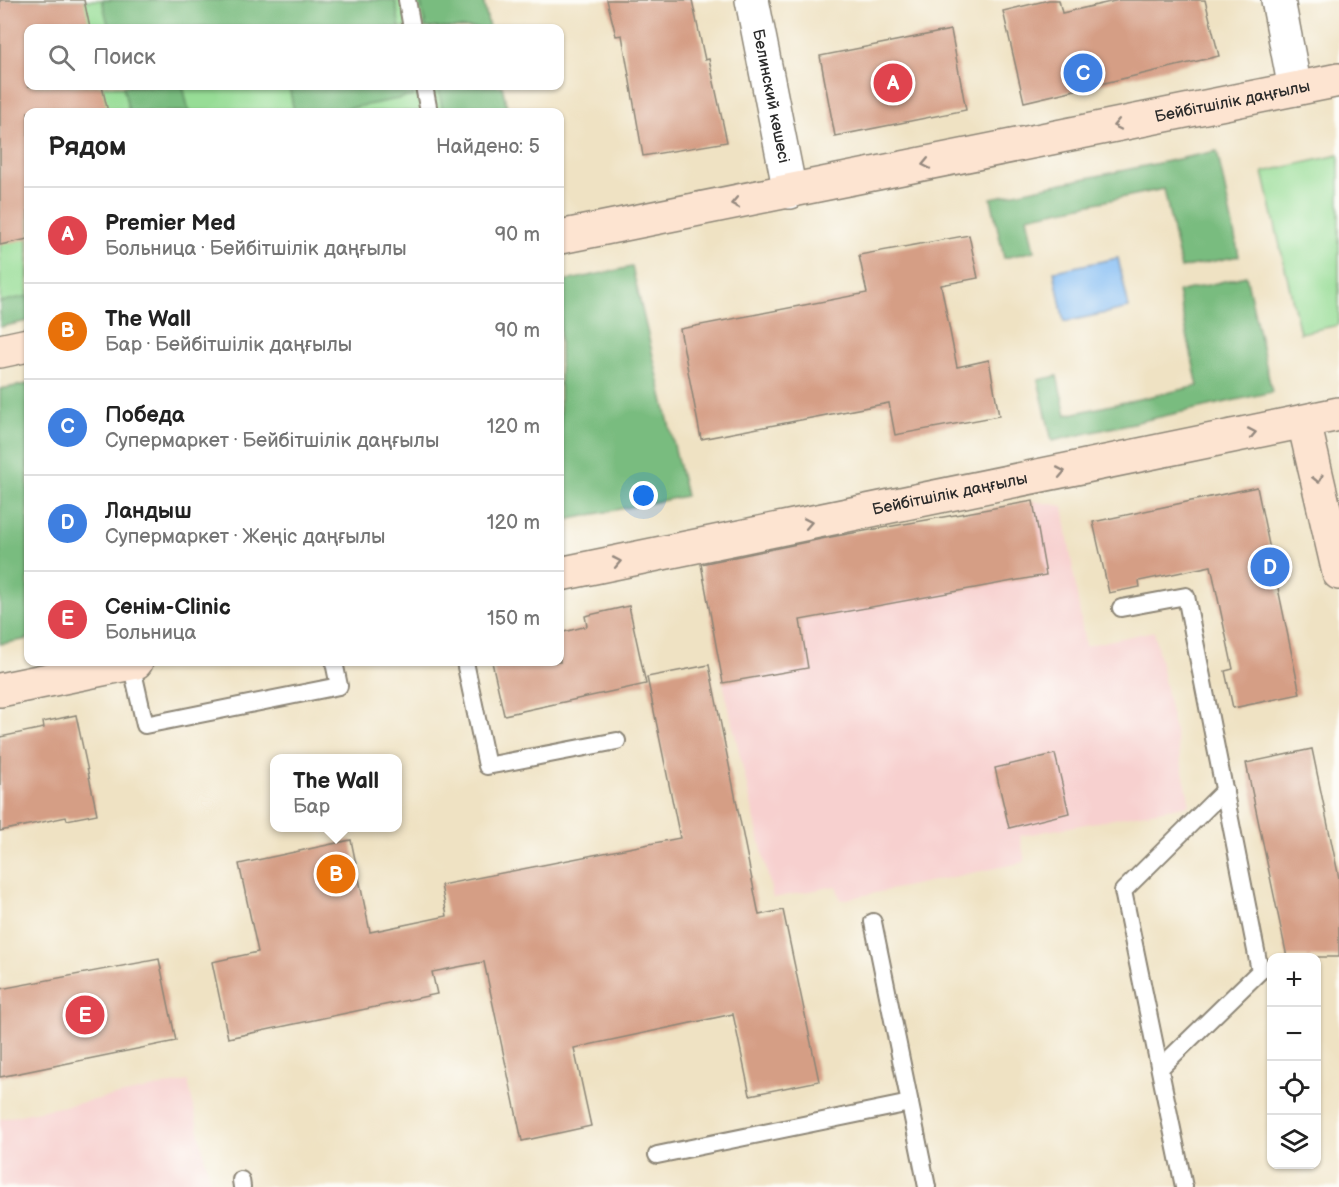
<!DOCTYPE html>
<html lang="ru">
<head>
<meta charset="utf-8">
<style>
  :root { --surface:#fff; --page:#f2f2f2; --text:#222; --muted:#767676; --line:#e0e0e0; --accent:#b5179e }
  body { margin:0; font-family:"Balsamiq Sans",sans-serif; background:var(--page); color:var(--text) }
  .controls { position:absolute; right:18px; bottom:18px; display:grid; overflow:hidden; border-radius:12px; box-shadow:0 2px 4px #0004 }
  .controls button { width:54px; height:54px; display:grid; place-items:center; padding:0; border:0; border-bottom:2px solid var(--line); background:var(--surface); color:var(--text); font:30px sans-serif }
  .you { position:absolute; left:644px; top:496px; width:21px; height:21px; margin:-15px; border:4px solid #fff; border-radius:50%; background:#1a73e8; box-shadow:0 0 0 9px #1a73e833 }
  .badge { display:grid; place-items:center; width:39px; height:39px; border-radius:50%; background:var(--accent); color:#fff; font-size:20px; font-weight:700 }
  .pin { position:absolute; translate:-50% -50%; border:3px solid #fff; box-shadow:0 2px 6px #0006 }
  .popup { position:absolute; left:270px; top:754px; width:132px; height:78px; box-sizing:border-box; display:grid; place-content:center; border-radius:12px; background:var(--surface); filter:drop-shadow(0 2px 4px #0005); font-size:20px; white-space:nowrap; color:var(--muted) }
  .popup b { font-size:22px; color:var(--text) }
  .popup::after { content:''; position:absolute; left:50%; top:100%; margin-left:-12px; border:12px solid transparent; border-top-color:var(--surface) }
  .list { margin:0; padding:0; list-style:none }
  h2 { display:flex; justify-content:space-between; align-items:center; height:78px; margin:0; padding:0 24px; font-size:26px }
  h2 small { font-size:20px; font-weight:400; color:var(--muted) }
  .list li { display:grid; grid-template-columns:39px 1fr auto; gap:18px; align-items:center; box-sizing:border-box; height:96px; padding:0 24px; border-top:2px solid var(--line) }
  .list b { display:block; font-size:22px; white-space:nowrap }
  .list p { margin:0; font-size:20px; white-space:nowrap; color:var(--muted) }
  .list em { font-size:20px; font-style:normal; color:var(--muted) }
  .icon { flex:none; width:33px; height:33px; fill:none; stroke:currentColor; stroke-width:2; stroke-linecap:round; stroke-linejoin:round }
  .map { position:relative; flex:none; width:1339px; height:1187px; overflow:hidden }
  .search { position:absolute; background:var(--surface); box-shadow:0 2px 4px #0004; left:24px; top:24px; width:540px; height:66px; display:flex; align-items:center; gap:15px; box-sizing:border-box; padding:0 21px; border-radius:12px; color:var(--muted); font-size:22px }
  .panel { position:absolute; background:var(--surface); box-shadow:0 2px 4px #0004; left:24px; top:108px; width:540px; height:558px; border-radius:12px }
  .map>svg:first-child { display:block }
  .built { fill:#f7d0cf }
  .green { fill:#97dd96; stroke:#618460; stroke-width:1.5 }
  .forest { fill:#79bc7f; stroke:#527455; stroke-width:1.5 }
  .water { fill:#82bcf4; stroke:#567490; stroke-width:1.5 }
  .building { fill:#d59e85 }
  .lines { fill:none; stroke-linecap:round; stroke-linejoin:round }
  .lane-casing { stroke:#8d8677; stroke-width:20 }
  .street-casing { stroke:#8d8677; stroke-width:36 }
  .secondary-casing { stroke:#8d8677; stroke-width:36 }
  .lane { stroke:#fff; stroke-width:16 }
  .street { stroke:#fff; stroke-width:33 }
  .secondary { stroke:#fde4d1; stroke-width:33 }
  .oneway { stroke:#94887e }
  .labels { text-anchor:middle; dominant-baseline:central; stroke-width:4.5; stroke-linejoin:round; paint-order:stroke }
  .street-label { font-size:16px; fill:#2b2b2b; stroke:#fdfcf7 }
</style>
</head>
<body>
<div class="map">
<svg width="1339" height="1187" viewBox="0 0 1339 1187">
  <rect width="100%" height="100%" fill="#fdfcf7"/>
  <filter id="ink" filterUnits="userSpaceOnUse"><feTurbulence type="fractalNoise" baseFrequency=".0167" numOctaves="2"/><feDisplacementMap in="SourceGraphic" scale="12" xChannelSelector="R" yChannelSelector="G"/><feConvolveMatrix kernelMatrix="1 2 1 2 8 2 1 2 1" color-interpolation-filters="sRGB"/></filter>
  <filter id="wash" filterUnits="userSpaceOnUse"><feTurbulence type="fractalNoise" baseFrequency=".008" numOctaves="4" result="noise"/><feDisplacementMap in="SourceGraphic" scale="24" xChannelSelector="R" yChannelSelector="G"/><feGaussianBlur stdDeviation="1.35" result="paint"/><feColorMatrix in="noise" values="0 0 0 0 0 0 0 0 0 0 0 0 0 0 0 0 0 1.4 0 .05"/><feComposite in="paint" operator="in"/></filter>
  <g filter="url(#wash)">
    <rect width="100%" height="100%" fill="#efe2c3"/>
    <!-- built -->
    <g class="built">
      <path d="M1033,501L1063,506L1085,646L1154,631L1190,805L1020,836L1025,862L841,900L836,886L773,898L723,683L700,561Z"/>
      <path d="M188,1081L211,1187H0V1119Z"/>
    </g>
    <!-- green -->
    <g class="green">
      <path d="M0,0H483L489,28H28V86H502L508,112H28V321L0,327Z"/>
      <path d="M1339,155V325L1300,333L1263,172Z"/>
    </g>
    <!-- forest -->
    <g class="forest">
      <path d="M102,0H395L400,28H109Z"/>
      <path d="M420,0H483L489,28H426Z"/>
      <path d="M123,86H183L189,112H129Z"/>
      <path d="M289,86H412L414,96L330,112H294Z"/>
      <path d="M438,86H502L508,112H443Z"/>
      <path d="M1217,151L1239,256L1181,268L1164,189L1027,217L1034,251L1004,258L991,198Z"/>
      <path d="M632,267L686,496L560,521V282Z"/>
      <path d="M1246,276L1272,392L1052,441L1038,380L1057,376L1066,415L1198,386L1178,292Z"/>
      <path d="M28,296V321L0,327V302Z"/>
      <path d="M28,384V639L0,644V389Z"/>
    </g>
    <!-- water -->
    <path class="water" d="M1118,258L1129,308L1064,322L1054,271Z"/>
    <g id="blocks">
      <!-- building -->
      <g class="building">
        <path d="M0,0H84L90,28H28V86H102L108,112H28V239L0,245Z"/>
        <path d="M607,0H692L705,60L709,59L727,142L643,156L622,35L616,36Z"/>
        <path d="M1049,0H1059L1062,13L1119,0H1205L1219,56L1024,102L1003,11Z"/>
        <path d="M951,30L966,110L835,136L820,56Z"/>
        <path d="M969,235L978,278L941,285L957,367L989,360L999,416L895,435L889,403L701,439L680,329L867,293L859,255Z"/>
        <path d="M1257,487L1300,694L1233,708L1225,671L1233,669L1211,566L1139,581L1140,587L1109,593L1093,522Z"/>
        <path d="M1033,501L1046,575L800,620L808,668L723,683L701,564L831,537Z"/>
        <path d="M629,606L646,684L504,715L492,662H560V633L587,626L585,616Z"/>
        <path d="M709,665L759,915L783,910L819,1081L750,1095L733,1014L574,1048L591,1126L522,1141L484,962L432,972L437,994L228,1038L212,962L258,952L239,864L351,840L370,932L447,916L441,885L680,838L647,677Z"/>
        <path d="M76,715L97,814L67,820L66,817L0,831V737L44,728L43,722Z"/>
        <path d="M1312,749L1339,878V957H1287L1246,763Z"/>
        <path d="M1055,754L1069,813L1009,828L995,768Z"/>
        <path d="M159,959L176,1041L0,1077V989Z"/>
      </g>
    </g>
  </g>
  <g filter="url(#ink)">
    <use href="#blocks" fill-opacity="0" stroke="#8d8677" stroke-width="1.5"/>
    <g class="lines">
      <defs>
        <g id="lane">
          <path d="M407,0L412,28"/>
          <path d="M424,86L429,112"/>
          <path d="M1121,608L1186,596L1260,971L1160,1068"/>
          <path d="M465,662L487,766L617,741"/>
          <path d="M131,663L145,725L339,686L334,662"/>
          <path d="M873,922L927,1187"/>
          <path d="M657,1155L910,1103"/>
          <path d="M241,1180L242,1187"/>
          <path d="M1184,1187L1123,891L1225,790"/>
        </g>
        <g id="street">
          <path id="s1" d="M752,0L790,192"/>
          <path d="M1278,0L1295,89"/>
        </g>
        <g id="secondary">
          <path id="s2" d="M560,237L1339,80"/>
          <path d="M0,351L28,345"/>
          <path d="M1304,422L1339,573"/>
          <path id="s3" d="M560,574L1339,414"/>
          <path d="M0,690L136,662"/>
        </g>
      </defs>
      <!-- lane casing -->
      <use href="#lane" class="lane-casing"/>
      <!-- street casing -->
      <use href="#street" class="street-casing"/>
      <!-- secondary casing -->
      <use href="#secondary" class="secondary-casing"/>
      <!-- lane -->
      <use href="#lane" class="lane"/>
      <!-- street -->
      <use href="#street" class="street"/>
      <!-- secondary -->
      <use href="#secondary" class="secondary"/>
    </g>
    <!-- one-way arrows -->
    <defs><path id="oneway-chevron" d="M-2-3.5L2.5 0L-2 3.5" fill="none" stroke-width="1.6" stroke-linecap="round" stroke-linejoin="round" transform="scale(1.5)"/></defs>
    <g class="oneway">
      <use href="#oneway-chevron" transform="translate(1117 125) rotate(168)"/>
      <use href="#oneway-chevron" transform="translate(926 164) rotate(168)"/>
      <use href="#oneway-chevron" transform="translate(735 203) rotate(169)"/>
      <use href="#oneway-chevron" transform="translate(1252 433) rotate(-11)"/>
      <use href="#oneway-chevron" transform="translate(1061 472) rotate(-11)"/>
      <use href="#oneway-chevron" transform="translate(1318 479) rotate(77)"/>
      <use href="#oneway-chevron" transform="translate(808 523) rotate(-11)"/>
      <use href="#oneway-chevron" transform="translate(617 562) rotate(-11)"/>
    </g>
  </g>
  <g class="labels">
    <!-- street labels -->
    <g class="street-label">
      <text stroke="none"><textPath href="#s1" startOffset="98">Белинский көшесі</textPath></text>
      <text stroke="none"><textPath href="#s2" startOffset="686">Бейбітшілік даңғылы</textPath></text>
      <text stroke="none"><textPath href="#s3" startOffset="398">Бейбітшілік даңғылы</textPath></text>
    </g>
  </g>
</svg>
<div class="controls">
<button>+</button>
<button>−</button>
<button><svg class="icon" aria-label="locate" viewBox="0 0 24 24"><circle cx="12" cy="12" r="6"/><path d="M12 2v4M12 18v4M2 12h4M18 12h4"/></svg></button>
<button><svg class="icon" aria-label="layers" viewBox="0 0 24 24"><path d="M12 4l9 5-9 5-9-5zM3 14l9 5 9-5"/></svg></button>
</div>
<div class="you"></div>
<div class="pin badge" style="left:893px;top:83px;background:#e0444e">A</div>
<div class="pin badge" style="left:336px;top:874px;background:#e8710a">B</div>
<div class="popup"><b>The Wall</b>Бар</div>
<div class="pin badge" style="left:1083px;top:73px;background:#3f7fe0">C</div>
<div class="pin badge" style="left:1270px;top:567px;background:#3f7fe0">D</div>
<div class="pin badge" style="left:85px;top:1015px;background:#e0444e">E</div>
<div class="search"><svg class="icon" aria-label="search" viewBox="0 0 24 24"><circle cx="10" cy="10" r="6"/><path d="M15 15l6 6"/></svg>Поиск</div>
<section class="panel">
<h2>Рядом<small>Найдено: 5</small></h2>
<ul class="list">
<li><span class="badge" style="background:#e0444e">A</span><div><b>Premier Med</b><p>Больница · Бейбітшілік даңғылы</p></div><em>90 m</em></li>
<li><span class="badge" style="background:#e8710a">B</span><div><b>The Wall</b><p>Бар · Бейбітшілік даңғылы</p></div><em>90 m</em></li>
<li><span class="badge" style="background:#3f7fe0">C</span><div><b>Победа</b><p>Супермаркет · Бейбітшілік даңғылы</p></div><em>120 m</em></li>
<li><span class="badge" style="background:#3f7fe0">D</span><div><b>Ландыш</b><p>Супермаркет · Жеңіс даңғылы</p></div><em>120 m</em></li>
<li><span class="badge" style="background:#e0444e">E</span><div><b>Сенім-Clinic</b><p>Больница</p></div><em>150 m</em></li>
</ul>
</section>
</div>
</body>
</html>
